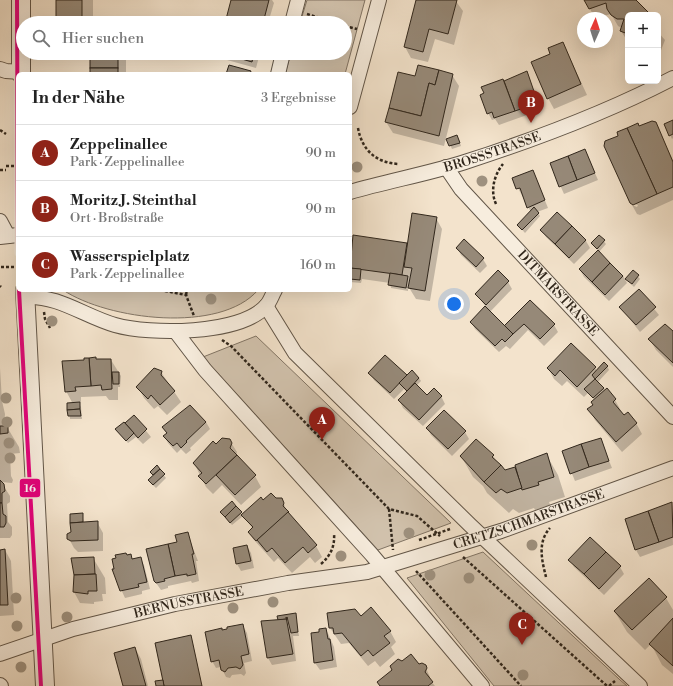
<!DOCTYPE html>
<html lang="de">
<head>
<meta charset="utf-8">
<style>
  :root { --surface:#fff; --page:#f2f2f2; --text:#222; --muted:#767676; --line:#e0e0e0; --accent:#8f2418 }
  body { margin:0; font-family:"Libre Bodoni",serif; background:var(--page); color:var(--text) }
  .controls { position:absolute; right:12px; top:12px; display:grid; overflow:hidden; border-radius:6px; box-shadow:0 4px 16px #0002 }
  .controls button { width:36px; height:36px; display:grid; place-items:center; padding:0; border:0; border-bottom:1px solid var(--line); background:var(--surface); color:var(--text); font:20px sans-serif }
  .compass { position:absolute; left:577px; top:12px; width:36px; height:36px; border-radius:50%; background:var(--surface); box-shadow:0 4px 16px #0002; rotate:3deg }
  .you { position:absolute; left:454px; top:304px; width:14px; height:14px; margin:-10px; border:3px solid #fff; border-radius:50%; background:#1a73e8; box-shadow:0 0 0 6px #1a73e833 }
  .badge { display:grid; place-items:center; width:26px; height:26px; border-radius:50%; background:var(--accent); color:#fff; font-size:13px; font-weight:700 }
  .pin { position:absolute; translate:-50% -33px; filter:drop-shadow(0 1px 2px #0008) }
  .pin::after { content:''; position:absolute; top:21px; width:14px; height:12px; background:inherit; clip-path:polygon(0 0,100% 0,50% 100%) }
  .list { margin:0; padding:0; list-style:none }
  h2 { display:flex; justify-content:space-between; align-items:center; height:52px; margin:0; padding:0 16px; font-size:17px }
  h2 small { font-size:13px; font-weight:400; color:var(--muted) }
  .list li { display:grid; grid-template-columns:26px 1fr auto; gap:12px; align-items:center; box-sizing:border-box; height:56px; padding:0 16px; border-top:1px solid var(--line) }
  .list b { display:block; font-size:15px; white-space:nowrap }
  .list p { margin:0; font-size:13px; white-space:nowrap; color:var(--muted) }
  .list em { font-size:13px; font-style:normal; color:var(--muted) }
  .icon { flex:none; width:22px; height:22px; fill:none; stroke:currentColor; stroke-width:2; stroke-linecap:round; stroke-linejoin:round }
  .map { position:relative; flex:none; width:673px; height:686px; overflow:hidden }
  .search { position:absolute; background:var(--surface); box-shadow:0 4px 16px #0002; left:16px; top:16px; width:336px; height:44px; display:flex; align-items:center; gap:10px; box-sizing:border-box; padding:0 14px; border-radius:22px; color:var(--muted); font-size:15px }
  .panel { position:absolute; background:var(--surface); box-shadow:0 4px 16px #0002; left:16px; top:72px; width:336px; height:220px; border-radius:6px }
  .map>svg:first-child { display:block }
  .green { fill:#d2c3ae; stroke:#827565 }
  .shadow { fill:#0003 }
  .building { fill:#968978; stroke:#31271c }
  .lines { fill:none; stroke-linecap:round; stroke-linejoin:round }
  .minor-casing { stroke:#625648; stroke-width:16 }
  .tertiary-casing { stroke:#625648; stroke-width:20 }
  .path { stroke:#31271c; stroke-width:2.5; stroke-dasharray:3 2; stroke-linecap:butt }
  .minor { stroke:#f7edde; stroke-width:14 }
  .tertiary { stroke:#f7edde; stroke-width:18 }
  .tram-1-casing { stroke:#f7edde; stroke-width:7 }
  .tram-1 { stroke:#e5007d; stroke-width:4 }
  .tree { fill:#9e917f }
  .labels { text-anchor:middle; dominant-baseline:central; stroke-width:3.5; stroke-linejoin:round; paint-order:stroke }
  .street-label { font-size:13px; fill:#31271c; stroke:#f7edde }
  .line-badge { stroke:#f7edde; stroke-width:1.5 }
  .badge-label { font-size:11px; text-anchor:middle; font-weight:bold; fill:#fff }
</style>
</head>
<body>
<div class="map">
<svg width="673" height="686" viewBox="0 0 673 686">
  <rect width="100%" height="100%" fill="#f3e3cc"/>
  <filter id="stains"><feTurbulence type="fractalNoise" baseFrequency=".005" numOctaves="4"/><feColorMatrix values="0 0 0 0 .2 0 0 0 0 .09 0 0 0 0 .02 0 0 0 .5 -.17"/></filter>
  <radialGradient id="worn" r=".72"><stop offset=".6" stop-color="#630" stop-opacity="0"/><stop offset="1" stop-color="#630" stop-opacity=".3"/></radialGradient>
  <!-- green -->
  <g class="green">
    <path d="M307,0H365L345,74H285L291,53H345V23H300Z"/>
    <path d="M63,290H258C220,334 108,320 63,290Z"/>
    <path d="M256,336L451,523L378,550L203,357Z"/>
    <path d="M483,552L619,679L627,686H494L407,578Z"/>
  </g>
  <!-- shadow -->
  <g class="shadow">
    <rect x="57" y="0" width="36" height="23"/>
    <path d="M232,0H272L274,3L268,23H226Z"/>
    <path d="M417,0H455L463,11L454,45L435,39L428,62L411,58L405,47Z"/>
    <path d="M585,0H634L649,15H628V42L621,31L622,28L618,26L611,14L595,18Z"/>
    <path d="M658,32L665,40L658,58Z"/>
    <path d="M563,43L587,95L554,109L548,98L552,55Z"/>
    <rect x="91" y="53" width="35" height="21"/>
    <path d="M222,53H260L256,68L227,60Z"/>
    <path d="M526,72L541,110L499,125L495,119L492,120L488,113L504,82Z"/>
    <path d="M452,75L459,86L444,146L393,133L386,122L415,78Z"/>
    <path d="M673,121V138L672,139L665,124Z"/>
    <path d="M655,123L673,160V200L640,215L637,214L632,205L637,207L638,205L630,203L639,127Z"/>
    <path d="M448,140H459L461,146L452,149Z"/>
    <path d="M585,150L598,180L564,194L551,164Z"/>
    <path d="M533,171L548,208L537,212L540,216L525,233L518,225L531,212L513,179Z"/>
    <path d="M557,213L586,241L590,248L574,264L546,237L541,230Z"/>
    <path d="M436,218L442,229L430,301L416,299L408,286V291L391,288L390,283L362,279L361,283L350,282V262L354,237L408,244Z"/>
    <path d="M599,236L606,244L598,253L623,276L627,283L609,301L584,277L580,270L599,251L592,243Z"/>
    <path d="M464,241L483,259L487,266L480,273L461,255L457,248Z"/>
    <path d="M633,271L640,279L634,287L626,279Z"/>
    <path d="M498,272L508,282L512,289L489,313L504,327L530,301L554,325L558,332L544,346L528,330L510,349L506,346L499,352L475,329L471,322L486,307L476,294Z"/>
    <path d="M639,290L659,315L640,332L620,307Z"/>
    <path d="M673,332V367L656,350L650,340Z"/>
    <path d="M111,360L121,376L120,387H118V400H109L106,396L81,397V402H78L81,407L82,419H70L68,404H73L66,391L85,361Z"/>
    <path d="M607,366L609,370L598,382L615,400L624,416L636,423L642,434L622,452L595,420L589,409L594,405L595,400L588,393L584,397L567,381L562,386L554,379L548,368H595L597,371Z"/>
    <path d="M0,368L2,401L5,414L4,427H7L19,447L20,453L10,454L11,476L13,480L12,483L1,482L10,496V502L7,504L8,522L12,527V535L10,538H0Z"/>
    <path d="M161,372L181,402L167,415L158,406L154,409L144,398L138,387Z"/>
    <path d="M370,373L419,378L421,381L416,386L427,396H441L445,404L423,426L403,408L399,400L407,392L404,389L394,399L374,380Z"/>
    <path d="M190,406L206,422L210,429L190,448L191,450L186,454L181,449L177,453L168,443L164,436L167,434L163,428Z"/>
    <path d="M134,416L151,437L143,444L136,437L128,443L116,429Z"/>
    <path d="M427,428L465,432L469,439L452,456L431,435Z"/>
    <path d="M226,438L230,441L237,452L236,456L255,476L261,487L241,505L222,485L213,494L206,487L194,463L222,439Z"/>
    <path d="M600,439L612,468L575,481L563,452Z"/>
    <path d="M476,440L493,456L505,472L517,468L526,462V461L546,454L558,475L565,497L549,502L550,505L535,510L534,508L519,513L513,509L509,513L487,493L483,486L473,477L461,456Z"/>
    <path d="M157,467L166,478L156,488L151,483L154,476L151,472Z"/>
    <path d="M275,499H282L288,514L316,546L322,557L315,563L310,557L292,573L278,558L274,562L253,539L249,532L253,529L243,516L232,525L221,512L241,513L242,515L263,501Z"/>
    <path d="M672,504L673,545L640,557L636,550Z"/>
    <path d="M82,514L84,523L97,522L103,533V551L78,552L74,548L68,537L72,532L71,515Z"/>
    <path d="M187,533L198,561H196L199,581L192,583L191,581L168,586V588L161,590L154,580L178,543Z"/>
    <path d="M590,538L620,567L624,574L604,595L574,567L570,560Z"/>
    <path d="M247,546L251,553L254,568L241,571L237,564Z"/>
    <path d="M5,550L11,561L14,615L0,616V551Z"/>
    <path d="M130,555L133,560L140,558L144,565L150,589L142,591V594L125,598L119,585L127,556Z"/>
    <path d="M93,558L105,578L106,594H102L103,601L94,602V604L80,603L74,592L76,576L72,566V559Z"/>
    <path d="M666,598L673,610V674L662,665L651,644L645,650L627,632L615,612Z"/>
    <path d="M295,614L299,636H293L296,661L272,665L268,658L279,621L278,617Z"/>
    <path d="M361,617L390,631L396,642L391,647L395,654L380,667L375,661L368,666L349,643L341,644L330,628Z"/>
    <path d="M243,626L247,633L252,661L244,663L246,673L244,676L241,674L232,675L230,678L226,677L221,667L216,668L212,661L222,631Z"/>
    <path d="M326,629L334,647L337,667L320,670L315,663L320,633Z"/>
    <path d="M191,636L202,686H157L164,681Z"/>
    <path d="M135,648L141,659L148,686H124Z"/>
    <path d="M424,664L430,677L429,679L435,686H381L418,665Z"/>
  </g>
  <!-- building -->
  <g class="building">
    <rect x="56" y="0" width="26" height="23"/>
    <path d="M231,0H269L263,23H225Z"/>
    <path d="M416,0H457L448,34L429,29L423,52L404,47Z"/>
    <path d="M584,0H636L649,13L648,15H628V34L620,31L624,19H617L611,15L607,9L606,3L589,9Z"/>
    <path d="M563,42L581,84L547,99L531,62L550,54L548,48Z"/>
    <rect x="90" y="53" width="28" height="15"/>
    <path d="M221,53H254L252,62Z"/>
    <path d="M229,65L251,71L250,74H226Z"/>
    <path d="M418,65L439,70L435,85L429,83L421,116L389,108L398,72L415,76Z"/>
    <rect x="90" y="68" width="28" height="6"/>
    <path d="M439,70L453,74L439,136L385,122L389,108L421,116L429,83L435,85Z"/>
    <path d="M527,71L538,103L515,111L504,81Z"/>
    <path d="M503,79L515,111L494,118L492,112L487,114L480,95L484,93L481,87Z"/>
    <path d="M673,120V134L669,136L664,124Z"/>
    <path d="M652,121L656,122L673,162V187L657,194L627,128L638,123L639,126Z"/>
    <path d="M627,128L657,194L633,205L630,203L604,146L605,141L618,136L617,132Z"/>
    <path d="M457,135L460,143L449,146L446,139Z"/>
    <path d="M585,149L595,173L577,180L568,156Z"/>
    <path d="M568,156L577,180L559,187L550,163Z"/>
    <path d="M533,170L545,200L527,208L520,188L516,189L512,178Z"/>
    <path d="M534,207L539,213L522,230L517,225Z"/>
    <path d="M557,212L572,226L555,244L540,230Z"/>
    <path d="M412,213L437,217L425,291L408,288L412,268L404,267Z"/>
    <path d="M572,226L586,240L569,258L555,244Z"/>
    <path d="M353,235L407,243L402,275L350,268Z"/>
    <path d="M599,235L605,240L597,249L591,243Z"/>
    <path d="M464,239L484,258L476,267L456,248Z"/>
    <path d="M598,250L610,263L592,282L579,269Z"/>
    <path d="M610,263L623,276L605,295L592,282Z"/>
    <path d="M350,268L361,269L360,280L350,279Z"/>
    <path d="M498,270L509,281L486,305L475,294Z"/>
    <path d="M633,270L639,275L632,284L625,279Z"/>
    <path d="M390,273L408,276L406,288L388,285Z"/>
    <path d="M639,289L656,307L636,325L619,307Z"/>
    <path d="M530,300L555,324L540,339L524,324L513,334L504,326Z"/>
    <path d="M485,306L513,334L505,342L502,339L495,346L470,322Z"/>
    <path d="M665,324L673,331V363L648,339Z"/>
    <path d="M571,343L596,367L577,387L560,370L555,376L547,368Z"/>
    <path d="M385,355L407,375L390,393L368,373Z"/>
    <path d="M96,357V359H111L112,389L102,390L101,385L91,386L89,358Z"/>
    <path d="M84,358H89L91,386L75,387L76,391L65,392L62,361L84,360Z"/>
    <path d="M604,362L608,366L595,379L592,375Z"/>
    <path d="M154,368L162,371L161,375L175,391L160,405L151,395L148,399L136,387Z"/>
    <path d="M412,370L419,378L407,391L399,383Z"/>
    <path d="M112,372H119V384H113Z"/>
    <path d="M595,379L604,388L593,398L584,389Z"/>
    <path d="M415,383L427,395L434,388L442,396L419,420L398,400Z"/>
    <path d="M607,388L616,399L613,402L624,415L628,412L637,423L616,442L587,409L593,405L591,402Z"/>
    <path d="M80,402V409L67,410V403Z"/>
    <path d="M190,405L206,422L186,441L187,442L181,448L177,443L173,446L163,436L167,433L162,427Z"/>
    <path d="M80,409L81,416H68L67,410Z"/>
    <path d="M444,410L466,431L448,449L426,428Z"/>
    <path d="M134,415L147,429L138,438L125,423Z"/>
    <path d="M124,422L134,433L126,441L115,429Z"/>
    <path d="M0,426H8V433L0,434Z"/>
    <path d="M222,438L230,439L232,443L230,448L237,455L206,484L198,476L202,473L193,463L213,441L216,444Z"/>
    <path d="M601,438L609,461L589,467L581,444Z"/>
    <path d="M476,439L494,455L492,457L501,465L484,482L460,456Z"/>
    <path d="M581,444L589,467L570,474L562,451Z"/>
    <path d="M547,453L554,477L538,482L539,485L522,490L515,465Z"/>
    <path d="M237,455L256,475L235,495L216,475Z"/>
    <path d="M157,465L160,469L153,475L150,472Z"/>
    <path d="M501,465L505,470L515,467L522,488L507,493L501,489L496,493L484,482Z"/>
    <path d="M160,469L165,474L153,485L148,480Z"/>
    <path d="M0,480L4,484L5,491L2,493V503H0Z"/>
    <path d="M271,493L276,498H282L284,503L283,506L289,512L256,541L248,532L253,527L241,515L261,497L263,500Z"/>
    <path d="M232,501L236,506L225,517L220,512Z"/>
    <path d="M672,502L673,537L659,542L648,511Z"/>
    <path d="M0,503H2L3,514L6,516V523L4,527H0Z"/>
    <path d="M236,506L242,512L230,523L225,517Z"/>
    <path d="M648,511L659,542L635,550L625,519Z"/>
    <path d="M288,512L317,545L308,553L303,547L285,563L272,548L267,552L257,540Z"/>
    <path d="M83,513V522L70,523V514Z"/>
    <path d="M98,521V540L71,541L67,539V534L71,532L70,523Z"/>
    <path d="M188,532L194,554H192L196,574L187,576V574L175,576L168,544L177,542L175,535Z"/>
    <path d="M590,537L606,552L584,574L568,560Z"/>
    <path d="M168,544L175,576L164,579L165,581L156,583L154,581L146,549Z"/>
    <path d="M247,545L251,561L236,564L233,548Z"/>
    <path d="M5,549L8,605H0V550Z"/>
    <path d="M606,552L621,566L599,589L584,574Z"/>
    <path d="M126,553L127,555L131,554L132,559L141,557L147,582L138,584L139,587L120,591L112,569H114L112,559L116,558L115,555Z"/>
    <path d="M94,557L95,574L74,575L71,558Z"/>
    <path d="M96,574L97,591H88V594L73,592L74,575Z"/>
    <path d="M649,578L667,597L632,630L614,611Z"/>
    <path d="M371,607L391,631L384,636L390,643L373,656L368,650L361,656L342,633L334,634L333,628H329L327,613L355,609L361,616Z"/>
    <path d="M296,613L298,632L291,633L287,617V619L278,620L277,616Z"/>
    <path d="M286,617L293,654L267,658L261,621L287,619Z"/>
    <path d="M673,618V666L649,644Z"/>
    <path d="M243,624L249,654L241,656L243,665L240,669L236,667L228,668L225,672L221,670L219,660L211,662L205,632L222,628V630L227,629V627Z"/>
    <path d="M326,628L328,639H330L333,660L314,663L311,633L319,632V629Z"/>
    <path d="M191,635L202,686H164L155,643Z"/>
    <path d="M135,647L146,686H123L114,653Z"/>
    <path d="M411,654L419,664L422,663L426,665L427,668L425,672L433,682L428,686H380L377,682L392,670L390,666L398,659L402,661Z"/>
    <path d="M163,680L164,686H156L155,681Z"/>
  </g>
  <g class="lines">
    <defs>
      <g id="minor">
        <path d="M292,23L298,0"/>
        <path d="M0,69L6,71L21,72"/>
        <path d="M278,74L283,53"/>
        <path d="M350,107L379,0"/>
        <path id="s1" d="M446,167L461,189L673,417"/>
        <path id="s2" d="M350,192C388,181 427,174 465,162C533,140 610,111 673,78"/>
        <path d="M0,221L8,236"/>
        <path d="M0,237L18,235"/>
        <path d="M26,297C58,295 86,317 115,325C150,335 240,335 266,306C270,302 272,295 275,290"/>
        <path d="M266,306L295,353L470,525L640,686"/>
        <path d="M176,332L205,370L372,555L482,686"/>
        <path id="s3" d="M0,654L73,629L175,604L288,583L367,572L501,531L673,468"/>
        <path d="M0,685L1,686"/>
      </g>
      <g id="tertiary">
        <path d="M21,74V0"/>
        <path d="M25,290L45,686"/>
      </g>
    </defs>
    <!-- minor casing -->
    <use href="#minor" class="minor-casing"/>
    <!-- tertiary casing -->
    <use href="#tertiary" class="tertiary-casing"/>
    <!-- path -->
    <g class="path">
      <path d="M307,14L336,23"/>
      <path d="M345,26L357,29"/>
      <path d="M358,128C362,150 376,163 399,164"/>
      <path d="M0,130L6,134"/>
      <path d="M6,166H18"/>
      <path d="M0,170H6"/>
      <path d="M496,204C490,191 494,175 503,164"/>
      <path d="M1,267H18"/>
      <path d="M0,286L1,287"/>
      <path d="M160,290L186,295L194,316"/>
      <path d="M186,295L187,290"/>
      <path d="M44,312L45,319L50,328"/>
      <path d="M222,340L231,346L389,509L417,516L440,536"/>
      <path d="M389,509L393,550"/>
      <path d="M419,540L450,529"/>
      <path d="M463,557L607,686"/>
      <path d="M321,564C331,555 335,546 334,533"/>
      <path d="M416,571L521,686"/>
      <path d="M546,577C542,561 537,542 550,528"/>
      <path d="M609,686L615,681"/>
    </g>
    <!-- minor -->
    <use href="#minor" class="minor"/>
    <!-- tertiary -->
    <use href="#tertiary" class="tertiary"/>
    <defs>
      <g id="tram-1">
        <path d="M17,0L18,253"/>
        <path d="M19,290L41,686"/>
      </g>
    </defs>
    <!-- tram-1 casing -->
    <use href="#tram-1" class="tram-1-casing"/>
    <!-- tram-1 -->
    <use href="#tram-1" class="tram-1"/>
  </g>
  <!-- trees -->
  <g class="tree">
    <circle cx="357" cy="167" r="5.5"/>
    <circle cx="482" cy="181" r="5.5"/>
    <circle cx="211" cy="299" r="5.5"/>
    <circle cx="52" cy="321" r="5.5"/>
    <circle cx="6" cy="398" r="5.5"/>
    <circle cx="7" cy="422" r="5.5"/>
    <circle cx="9" cy="443" r="5.5"/>
    <circle cx="10" cy="458" r="5.5"/>
    <circle cx="409" cy="533" r="5.5"/>
    <circle cx="532" cy="545" r="5.5"/>
    <circle cx="341" cy="556" r="5.5"/>
    <circle cx="430" cy="575" r="5.5"/>
    <circle cx="469" cy="578" r="5.5"/>
    <circle cx="16" cy="598" r="5.5"/>
    <circle cx="273" cy="602" r="5.5"/>
    <circle cx="233" cy="608" r="5.5"/>
    <circle cx="67" cy="617" r="5.5"/>
    <circle cx="17" cy="626" r="5.5"/>
    <circle cx="21" cy="667" r="5.5"/>
    <circle cx="523" cy="675" r="5.5"/>
  </g>
  <g class="labels">
    <!-- street labels -->
    <g class="street-label">
      <text stroke="none"><textPath href="#s2" startOffset="148">BROSSSTRASSE</textPath></text>
      <text stroke="none"><textPath href="#s1" startOffset="169">DITMARSTRASSE</textPath></text>
      <text stroke="none"><textPath href="#s3" startOffset="547">CRETZSCHMARSTRASSE</textPath></text>
      <text stroke="none"><textPath href="#s3" startOffset="196">BERNUSSTRASSE</textPath></text>
    </g>
  </g>
  <rect class="line-badge" x="19" y="478" width="22" height="20" rx="4" fill="#e5007d"/>
  <g class="badge-label">
    <text x="30" y="492">16</text>
  </g>
  <rect width="100%" height="100%" filter="url(#stains)"/>
  <rect width="100%" height="100%" fill="url(#worn)"/>
</svg>
<div class="controls">
<button>+</button>
<button>−</button>
</div>
<svg class="compass" viewBox="-18 -18 36 36"><path d="M0-13l5 13h-10z" fill="#e53935"/><path d="M0 13l5-13h-10z" fill="#767676"/></svg>
<div class="you"></div>
<div class="pin badge" style="left:322px;top:440px">A</div>
<div class="pin badge" style="left:531px;top:123px">B</div>
<div class="pin badge" style="left:522px;top:645px">C</div>
<div class="search"><svg class="icon" aria-label="search" viewBox="0 0 24 24"><circle cx="10" cy="10" r="6"/><path d="M15 15l6 6"/></svg>Hier suchen</div>
<section class="panel">
<h2>In der Nähe<small>3 Ergebnisse</small></h2>
<ul class="list">
<li><span class="badge">A</span><div><b>Zeppelinallee</b><p>Park · Zeppelinallee</p></div><em>90 m</em></li>
<li><span class="badge">B</span><div><b>Moritz J. Steinthal</b><p>Ort · Broßstraße</p></div><em>90 m</em></li>
<li><span class="badge">C</span><div><b>Wasserspielplatz</b><p>Park · Zeppelinallee</p></div><em>160 m</em></li>
</ul>
</section>
</div>
</body>
</html>
